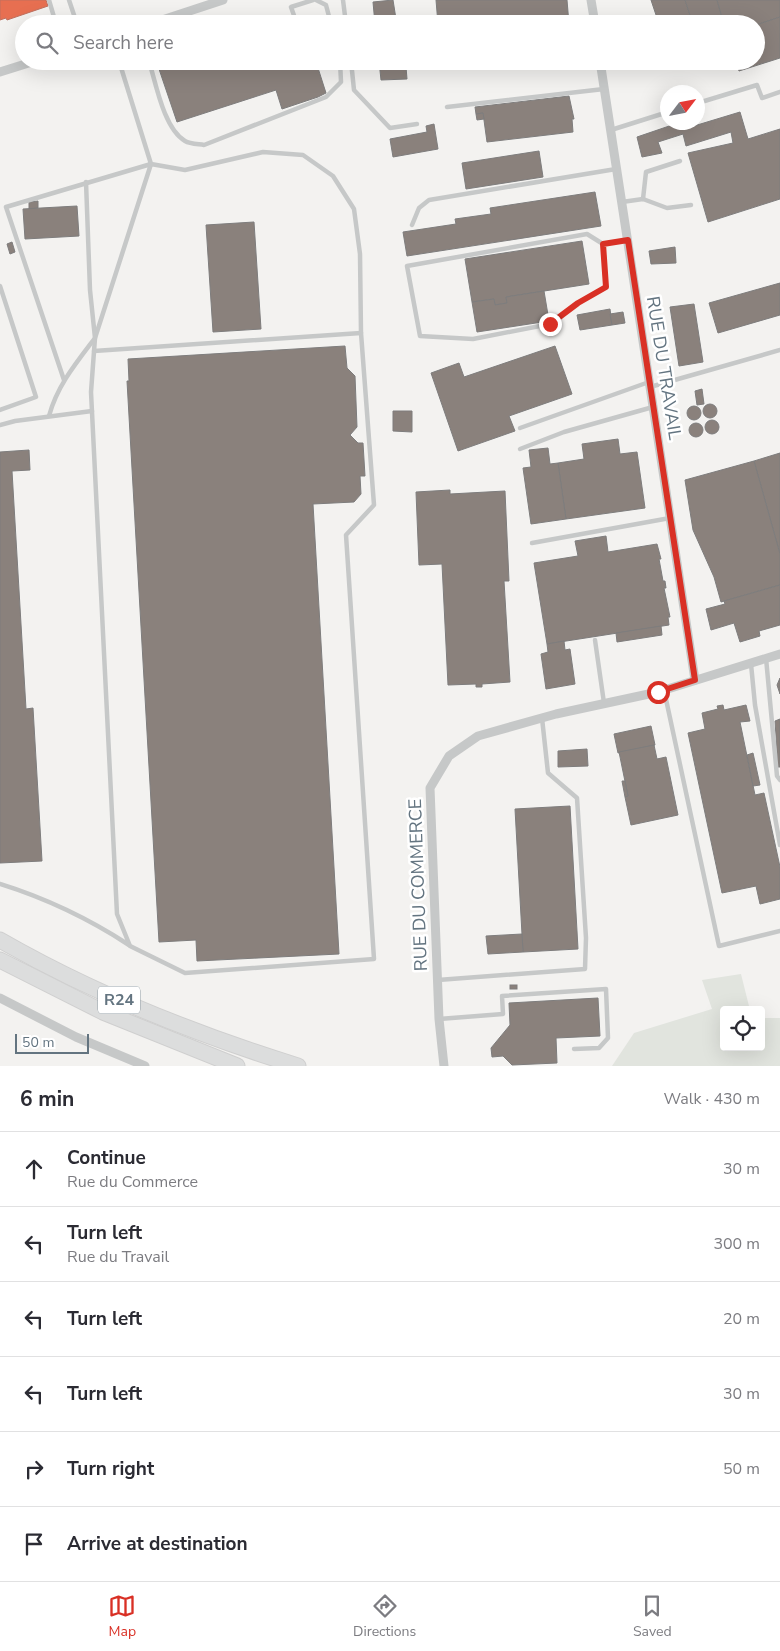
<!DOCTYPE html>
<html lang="en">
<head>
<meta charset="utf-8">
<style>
  :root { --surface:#fff; --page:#f7f7f7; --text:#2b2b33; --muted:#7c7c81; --line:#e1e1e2; --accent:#d93025 }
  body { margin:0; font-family:"Nunito Sans",sans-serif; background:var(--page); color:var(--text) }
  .controls { position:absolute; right:15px; bottom:15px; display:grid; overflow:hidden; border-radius:5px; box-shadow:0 5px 20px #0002 }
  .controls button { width:45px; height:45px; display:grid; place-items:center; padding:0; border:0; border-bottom:1px solid var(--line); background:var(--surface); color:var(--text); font:25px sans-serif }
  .compass { position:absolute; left:660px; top:85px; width:45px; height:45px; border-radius:50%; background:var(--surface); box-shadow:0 5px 20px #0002; rotate:58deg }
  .scale { position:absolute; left:15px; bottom:12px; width:74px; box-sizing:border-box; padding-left:5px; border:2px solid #637480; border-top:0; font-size:14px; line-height:18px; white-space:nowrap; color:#637480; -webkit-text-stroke:4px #fff; paint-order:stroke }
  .stop { position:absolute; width:15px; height:15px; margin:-11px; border:4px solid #d93025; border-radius:50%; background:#fff }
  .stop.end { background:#d93025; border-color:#fff; box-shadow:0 1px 5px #0008 }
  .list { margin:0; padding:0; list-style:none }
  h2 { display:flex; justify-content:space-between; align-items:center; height:65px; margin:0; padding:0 20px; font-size:21px }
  h2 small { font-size:16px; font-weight:400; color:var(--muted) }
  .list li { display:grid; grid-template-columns:32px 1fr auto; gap:15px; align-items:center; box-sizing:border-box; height:75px; padding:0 20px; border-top:1px solid var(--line) }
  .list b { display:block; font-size:19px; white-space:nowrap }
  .list p { margin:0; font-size:16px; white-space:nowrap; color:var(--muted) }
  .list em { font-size:16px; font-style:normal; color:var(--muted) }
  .icon { flex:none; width:28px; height:28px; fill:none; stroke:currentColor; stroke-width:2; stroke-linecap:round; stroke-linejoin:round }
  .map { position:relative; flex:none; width:780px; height:1066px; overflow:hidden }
  .search { position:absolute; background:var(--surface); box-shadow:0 5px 20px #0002; left:15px; right:15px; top:15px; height:55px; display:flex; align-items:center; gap:12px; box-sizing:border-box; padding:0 18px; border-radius:28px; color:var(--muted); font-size:19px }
  .sheet { height:515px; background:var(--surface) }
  nav { display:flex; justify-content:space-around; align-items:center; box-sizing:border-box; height:70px; border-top:1px solid var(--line); background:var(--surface); font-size:14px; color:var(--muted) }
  nav a { display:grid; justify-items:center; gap:2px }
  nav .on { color:var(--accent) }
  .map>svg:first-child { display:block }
  .green { fill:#e1e4de }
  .shops { fill:#e76f51; stroke:#bf705f }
  .industry { fill:#8a817c; stroke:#7e7d7d }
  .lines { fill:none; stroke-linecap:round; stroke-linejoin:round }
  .trunk-casing { stroke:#cfcfcf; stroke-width:17 }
  .service { stroke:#c6c8c8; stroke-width:4.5 }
  .minor { stroke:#c6c8c8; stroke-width:9 }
  .trunk { stroke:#dcdddd; stroke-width:15 }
  .route { stroke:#d93025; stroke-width:6 }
  .labels { text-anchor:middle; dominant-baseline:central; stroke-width:5; stroke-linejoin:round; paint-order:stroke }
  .shield { fill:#fff; stroke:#929ea6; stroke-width:1 }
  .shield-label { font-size:16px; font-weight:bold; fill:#637480 }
  .street-label { font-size:18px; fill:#637480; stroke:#fff }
</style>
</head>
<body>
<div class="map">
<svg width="780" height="1066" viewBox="0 0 780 1066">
  <rect width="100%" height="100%" fill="#f3f2f0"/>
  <!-- green -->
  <path class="green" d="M741,974L750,1010H724V1047H761V1018H780V1066H612L634,1033L712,1009L702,980Z"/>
  <!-- shops -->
  <path class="shops" d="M0,0H46L48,6L7,20L6,18L0,20Z"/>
  <!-- industry -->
  <g class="industry">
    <path d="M393,0L396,19H405L406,24H375L373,2Z"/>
    <path d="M436,0H567L569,24H438Z"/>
    <path d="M651,0H685L693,24H659Z"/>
    <path d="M685,0H717L724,24H693Z"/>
    <path d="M717,0H780V17L756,25L724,24Z"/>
    <path d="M270,17L272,24H248Z"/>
    <path d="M780,17V58L739,71L736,61H756V25Z"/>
    <path d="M161,61H175L176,63L182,61L334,62L318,68L326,93L318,97L282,109L276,90L177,122L159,69L163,67Z"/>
    <path d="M379,61H426V64L406,67L407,79L381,80Z"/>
    <path d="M569,96L574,119H572L573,132L487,142L483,113L476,114L475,107Z"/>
    <path d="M740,112L748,139L780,129V199L708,222L688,153L733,143L731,132L686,146L683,134L658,142L662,153L642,157L637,137L681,122L684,129Z"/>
    <path d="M483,113L484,119L477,120L476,114Z"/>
    <path d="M434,124L438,149L393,157L390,139L427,132L426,126Z"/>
    <path d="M539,151L543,177L466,189L462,163Z"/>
    <path d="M595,192L601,226L407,256L403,232L456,224L455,219L491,214L490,208Z"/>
    <path d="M38,201V208L29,209V202Z"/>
    <path d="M77,206L79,236L25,239L23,209Z"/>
    <path d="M254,222L261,329L213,332L206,225Z"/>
    <path d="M582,241L589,284L506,297L507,303L495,305L494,299L472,302L465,259Z"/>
    <path d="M12,242L15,252L10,254L7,244Z"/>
    <path d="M675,247L676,263L651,264L649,251Z"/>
    <path d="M780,283V315L718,333L709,303Z"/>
    <path d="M544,291L549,321L477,332L472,302L494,299L495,305L507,303L506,297Z"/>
    <path d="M694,304L703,362L679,366L670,307Z"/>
    <path d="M610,309L612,325L580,330L577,315Z"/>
    <path d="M623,312L625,323L612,325L610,314Z"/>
    <path d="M345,346L347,368L355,376L357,427L350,435L358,443H363L365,476H360L361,494L354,502L313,504L339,954L197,961L196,940L159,942L127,381H129L128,359Z"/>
    <path d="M555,346L572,394L509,416L515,431L458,451L431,373L459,363L464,377Z"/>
    <path d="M702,389L704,404L697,405L695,391Z"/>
    <circle cx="710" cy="411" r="7"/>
    <circle cx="694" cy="413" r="7"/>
    <path d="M393,411H412V432L393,431Z"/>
    <circle cx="712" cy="427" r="7"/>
    <circle cx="696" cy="430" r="7"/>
    <path d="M618,439L620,454L637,452L645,508L566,519L558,463L584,459L582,444Z"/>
    <path d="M548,448L550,464L558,463L566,519L531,524L523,468L531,467L529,450Z"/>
    <path d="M29,450L30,470L12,471L26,709L33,708L42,861L0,863V452Z"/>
    <path d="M780,453V554L754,461Z"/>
    <path d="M754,461L780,554V585L721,602L714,577L693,530L685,480Z"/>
    <path d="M450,490V494L505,491L509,581H504L510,682L482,684V687H476V684L448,685L442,564L419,565L416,492Z"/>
    <path d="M606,536L608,552L657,544L661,559H659L663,581H665L666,588H664L670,617H668L669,625L547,644L534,563L578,556L575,541Z"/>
    <path d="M780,585V625L759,631L760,636L740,642L734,623L711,630L706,609L725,604L724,601Z"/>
    <path d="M661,626L662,635L617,642L616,633Z"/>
    <path d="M564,641L565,650L570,649L575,684L546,689L541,654L548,652L547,644Z"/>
    <path d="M780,678V694L777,685Z"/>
    <path d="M723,705L724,710L746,705L750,721L740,722L755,795L764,793L780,867V899L760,904L756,886L722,893L688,733L705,729L702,713L718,709L717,706Z"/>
    <path d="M780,719V767H778L775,721Z"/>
    <path d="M651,726L655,745L618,753L614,734Z"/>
    <path d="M654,745L657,759L666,757L678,815L631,825L625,797L628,796L619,752Z"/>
    <path d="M587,749L588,766L558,767V751Z"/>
    <path d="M753,753L760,785L753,786L747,755Z"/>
    <path d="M622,781H625L628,796L625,797Z"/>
    <path d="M570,806L578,949L523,952L515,809Z"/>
    <path d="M522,934L523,952L488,954L486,936Z"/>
    <rect x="510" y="985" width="7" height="4"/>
    <path d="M598,998L600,1036L556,1038L557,1063L512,1065L503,1056L492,1057L491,1048L510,1025L509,1003Z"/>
  </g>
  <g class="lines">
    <defs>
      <g id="trunk">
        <path d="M0,940C94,994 195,1034 298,1066"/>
        <path d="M0,960L103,1012L237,1066"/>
      </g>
    </defs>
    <!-- trunk casing -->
    <use href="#trunk" class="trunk-casing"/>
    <!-- service -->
    <g class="service">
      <path d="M49,0L56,24"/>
      <path d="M69,0L77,24"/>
      <path d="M316,0L326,5L331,24"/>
      <path d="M343,0L346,24"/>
      <path d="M297,24L291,7L313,0"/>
      <path d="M323,24L331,21"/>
      <path d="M149,61C156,84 164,129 185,141C190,144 198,144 204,145L326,97L341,82L340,61"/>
      <path d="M351,61L354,90L390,128L417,124"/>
      <path d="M698,103L757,85L762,98L780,92"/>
      <path d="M447,107L604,89"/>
      <path d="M611,130L668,112"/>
      <path d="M643,199L646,172L680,161"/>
      <path d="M622,202L643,199L667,208L691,205"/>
      <path d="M412,225L419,208L429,200L616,169"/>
      <path d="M603,244L606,287L578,303L550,324L473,339L420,336L407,266L587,234L603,244L628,240"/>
      <path d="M0,286L36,397L0,410"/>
      <path d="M94,351L361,333"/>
      <path d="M64,380L6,207L151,164L185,170L263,152L303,155L333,176L354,209L360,254L361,333L374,505L346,535L374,959L185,973L130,946L117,914L91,392L95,338L151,164L119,61"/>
      <path d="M650,387L780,350"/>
      <path d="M49,416C57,386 76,363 95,338L90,290L86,182"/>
      <path d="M0,425L15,421L92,411"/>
      <path d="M520,428L649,382"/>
      <path d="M520,449L564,432L653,407"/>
      <path d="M532,543L670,518"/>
      <path d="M595,640L604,703"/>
      <path d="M766,658L777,776L780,780"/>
      <path d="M751,664L755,705L780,845"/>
      <path d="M664,690L719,946L780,931"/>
      <path d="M0,884C45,898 89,919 129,945"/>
      <path d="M438,980L585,969L586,938L577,798L548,773L542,718"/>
      <path d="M439,1019L503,1014L502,996L606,989L608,1038L599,1048L574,1049"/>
    </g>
    <!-- minor -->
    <g class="minor">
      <path d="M591,0L595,24"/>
      <path d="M150,24L223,0"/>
      <path d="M600,61L695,680"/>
      <path d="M0,72L35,61"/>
      <path d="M0,998L76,1037L145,1066"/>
      <path d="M444,1066L439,1019L430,788L449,756L478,736L556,714L658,692L780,654"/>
    </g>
    <!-- trunk -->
    <use href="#trunk" class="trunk"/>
  </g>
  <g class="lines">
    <!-- route -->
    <path class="route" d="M550,324L578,303L606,287L603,244L628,240L695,680L658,692"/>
  </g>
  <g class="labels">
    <!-- shield labels -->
    <rect class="shield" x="98" y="986.5" width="42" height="27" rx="4"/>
    <g class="shield-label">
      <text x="119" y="1000">R24</text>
    </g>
    <!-- street labels -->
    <g class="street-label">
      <text transform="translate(664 368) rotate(81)">RUE DU TRAVAIL</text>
      <text transform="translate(418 885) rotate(-92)">RUE DU COMMERCE</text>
    </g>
  </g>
</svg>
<div class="controls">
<button><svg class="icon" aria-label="locate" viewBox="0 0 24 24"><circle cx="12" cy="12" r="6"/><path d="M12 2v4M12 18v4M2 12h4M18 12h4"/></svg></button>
</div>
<svg class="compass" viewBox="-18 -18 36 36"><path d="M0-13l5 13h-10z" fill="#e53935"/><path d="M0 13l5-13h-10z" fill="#7c7c81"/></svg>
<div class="scale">50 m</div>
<div class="stop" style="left:658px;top:692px"></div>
<div class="stop end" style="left:550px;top:324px"></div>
<div class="search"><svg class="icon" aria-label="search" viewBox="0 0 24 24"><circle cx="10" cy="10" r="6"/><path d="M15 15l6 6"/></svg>Search here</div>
</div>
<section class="sheet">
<h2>6 min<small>Walk · 430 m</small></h2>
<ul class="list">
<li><svg class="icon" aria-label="ahead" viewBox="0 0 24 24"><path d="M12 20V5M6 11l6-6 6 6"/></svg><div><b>Continue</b><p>Rue du Commerce</p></div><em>30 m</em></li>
<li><svg class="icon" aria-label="left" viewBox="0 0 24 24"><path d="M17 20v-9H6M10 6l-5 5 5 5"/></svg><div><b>Turn left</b><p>Rue du Travail</p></div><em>300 m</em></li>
<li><svg class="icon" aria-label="left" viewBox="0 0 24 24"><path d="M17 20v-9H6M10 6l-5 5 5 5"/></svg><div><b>Turn left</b></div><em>20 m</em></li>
<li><svg class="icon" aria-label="left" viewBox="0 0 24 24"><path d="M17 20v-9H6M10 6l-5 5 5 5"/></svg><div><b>Turn left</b></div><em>30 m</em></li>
<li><svg class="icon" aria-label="right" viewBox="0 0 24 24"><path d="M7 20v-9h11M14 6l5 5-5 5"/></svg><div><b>Turn right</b></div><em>50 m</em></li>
<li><svg class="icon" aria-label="arrive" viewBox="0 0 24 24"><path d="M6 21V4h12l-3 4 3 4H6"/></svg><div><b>Arrive at destination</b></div></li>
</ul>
</section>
<nav>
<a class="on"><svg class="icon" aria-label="map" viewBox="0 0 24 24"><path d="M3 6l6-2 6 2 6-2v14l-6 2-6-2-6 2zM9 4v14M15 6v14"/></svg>Map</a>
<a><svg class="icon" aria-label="directions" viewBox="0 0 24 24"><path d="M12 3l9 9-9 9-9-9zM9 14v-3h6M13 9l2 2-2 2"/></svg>Directions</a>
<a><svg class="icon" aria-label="saved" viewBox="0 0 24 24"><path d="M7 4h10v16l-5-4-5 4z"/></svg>Saved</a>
</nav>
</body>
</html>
